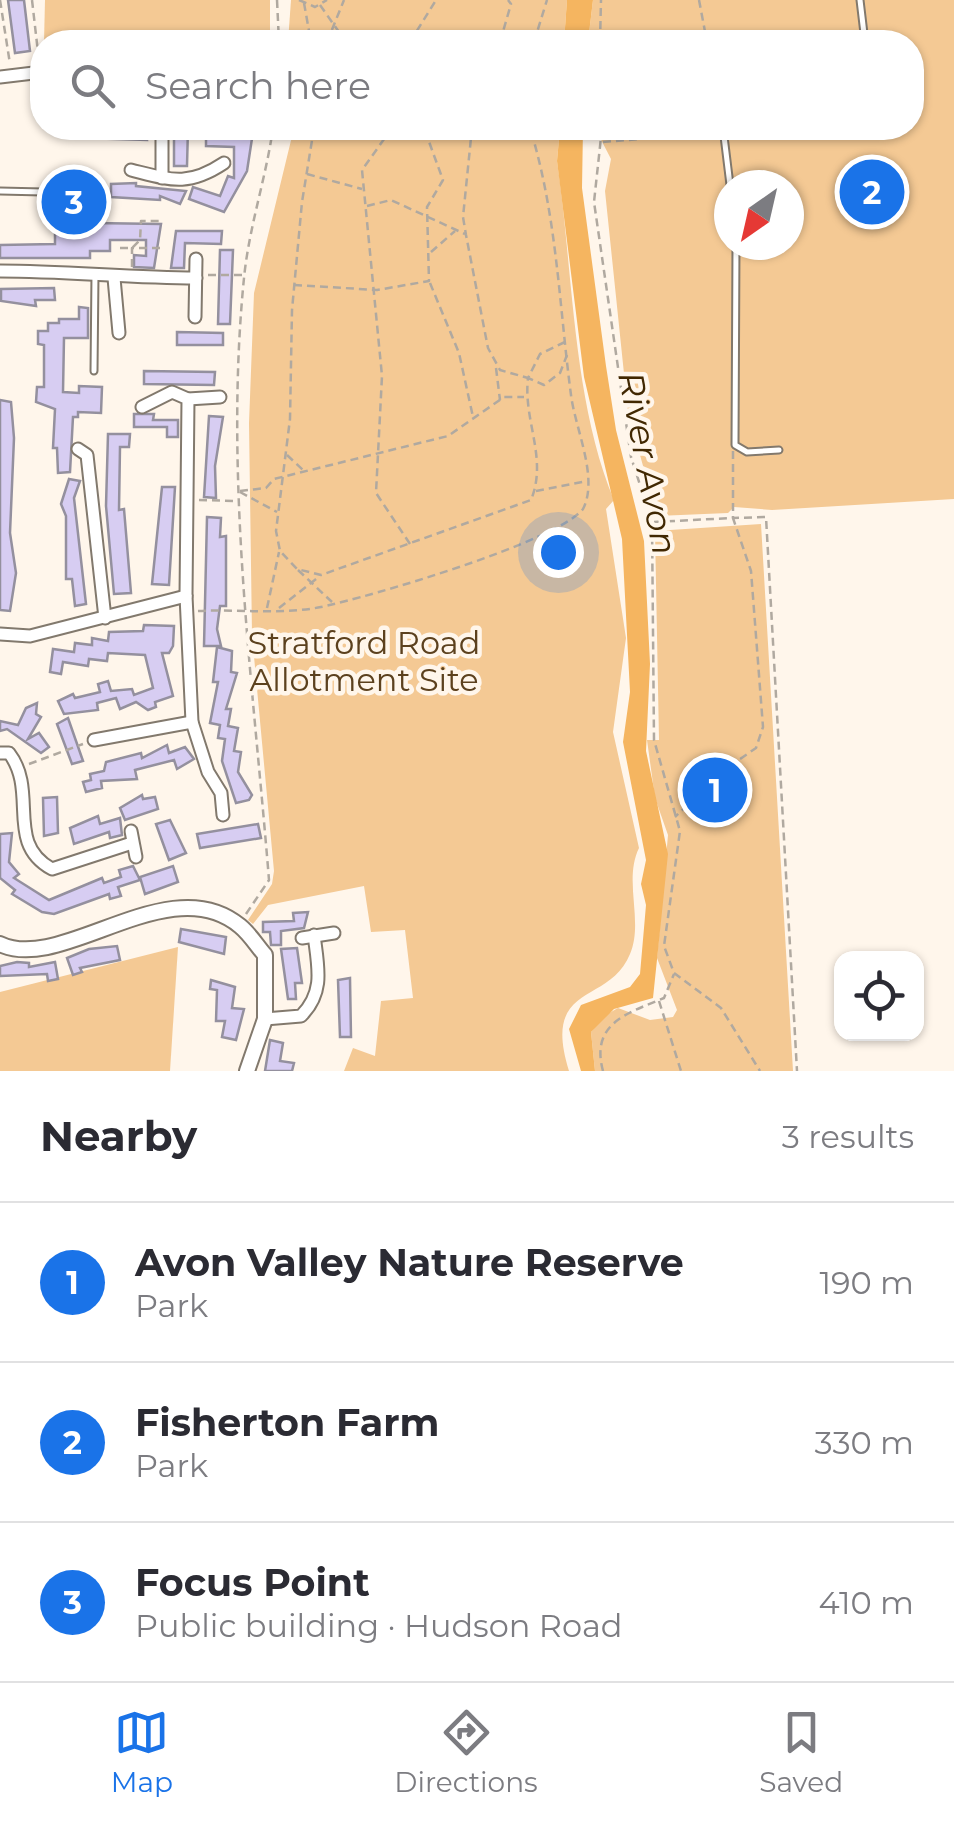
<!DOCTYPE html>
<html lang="en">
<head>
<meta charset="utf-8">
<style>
  :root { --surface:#fff; --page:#f2f2f3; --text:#2b2b33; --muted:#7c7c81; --line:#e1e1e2; --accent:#1a73e8 }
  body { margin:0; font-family:Montserrat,sans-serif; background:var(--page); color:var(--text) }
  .controls { position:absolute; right:30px; bottom:30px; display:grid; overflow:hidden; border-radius:20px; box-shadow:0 2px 8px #0004 }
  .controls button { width:90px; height:90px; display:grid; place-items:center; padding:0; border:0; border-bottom:2px solid var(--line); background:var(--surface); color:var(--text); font:50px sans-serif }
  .compass { position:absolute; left:714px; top:170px; width:90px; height:90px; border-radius:50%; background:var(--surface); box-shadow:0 2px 8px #0004; rotate:214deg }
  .you { position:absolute; left:558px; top:552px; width:35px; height:35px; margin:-25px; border:8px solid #fff; border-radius:50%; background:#1a73e8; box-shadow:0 0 0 15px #1a73e833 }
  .badge { display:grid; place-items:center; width:65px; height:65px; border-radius:50%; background:var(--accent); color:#fff; font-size:32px; font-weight:700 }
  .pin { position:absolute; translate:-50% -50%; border:5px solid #fff; box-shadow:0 2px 10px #0006 }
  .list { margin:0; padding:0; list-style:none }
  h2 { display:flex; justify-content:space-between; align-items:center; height:130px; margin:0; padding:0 40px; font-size:42px }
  h2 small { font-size:32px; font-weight:400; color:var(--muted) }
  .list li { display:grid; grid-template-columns:65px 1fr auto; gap:30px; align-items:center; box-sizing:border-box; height:160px; padding:0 40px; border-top:2px solid var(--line) }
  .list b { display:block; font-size:38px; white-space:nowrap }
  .list p { margin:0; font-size:32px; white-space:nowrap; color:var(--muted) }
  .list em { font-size:32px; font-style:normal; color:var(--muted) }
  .icon { flex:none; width:55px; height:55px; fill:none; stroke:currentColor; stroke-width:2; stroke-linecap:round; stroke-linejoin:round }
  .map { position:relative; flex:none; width:954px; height:1071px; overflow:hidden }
  .search { position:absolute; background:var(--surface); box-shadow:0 2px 8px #0004; left:30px; right:30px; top:30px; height:110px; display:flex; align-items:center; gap:25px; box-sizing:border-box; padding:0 35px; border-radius:40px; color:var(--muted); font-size:38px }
  .sheet { height:610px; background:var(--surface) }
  nav { display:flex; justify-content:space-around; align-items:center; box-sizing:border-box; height:140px; border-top:2px solid var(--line); background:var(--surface); font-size:28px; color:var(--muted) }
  nav a { display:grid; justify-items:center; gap:5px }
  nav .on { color:var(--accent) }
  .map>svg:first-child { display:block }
  .green { fill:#f4c994; fill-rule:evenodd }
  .water { fill:#f5b560 }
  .building { fill:#d7cdf2; stroke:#94909e; stroke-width:2.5 }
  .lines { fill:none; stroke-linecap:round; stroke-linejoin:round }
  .service-casing { stroke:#82796d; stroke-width:9 }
  .minor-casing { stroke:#82796d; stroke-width:15 }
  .tertiary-casing { stroke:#82796d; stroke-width:18 }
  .path { stroke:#b0a9a0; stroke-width:2.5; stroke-dasharray:8 5; stroke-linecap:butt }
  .service { stroke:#fff; stroke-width:5 }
  .minor { stroke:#fff; stroke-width:11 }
  .tertiary { stroke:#fff; stroke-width:14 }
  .labels { text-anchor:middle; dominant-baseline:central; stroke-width:9; stroke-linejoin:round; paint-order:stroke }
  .park-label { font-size:32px; fill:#5c411e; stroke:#fff6eb }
  .water-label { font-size:35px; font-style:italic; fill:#412802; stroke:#fff6eb }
</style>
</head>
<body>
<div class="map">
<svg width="954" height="1071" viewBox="0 0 954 1071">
  <rect width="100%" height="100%" fill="#fff6eb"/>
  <!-- green -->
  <g class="green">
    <path d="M45,0H270V42H44Z"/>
    <path d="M291,0H567L564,42H288Z"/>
    <path d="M593,0H954V499L772,510L734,507L728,513L657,516L628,412L605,191L611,159L595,128H912V42H588ZM729,185H789V245H729Z"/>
    <path d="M294,128H560L557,161C573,268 572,400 614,500L606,509L626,638L613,732L639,848C623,881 644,921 630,954C609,1006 541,981 569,1071H344L353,1048L375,1056L381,1001L413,998L405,930L371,932L364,886L268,905L253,924L248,920L272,884L274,871L252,635L249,423L254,293Z"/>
    <path d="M761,524L793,1071H595L591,1032L604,1016L618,1008L650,1020L673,1017L677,1010L657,958L668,835L655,798L647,740H659L655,531Z"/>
    <path d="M178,947L170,1071H0V992Z"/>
  </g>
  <!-- water -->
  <g class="water">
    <path d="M567,0H593L588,42H564Z"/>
    <path d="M560,128H583L582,188L606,366L616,430L644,541L650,664L646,751L668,854L653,998L614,1009L591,1032L595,1071H581L569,1029L581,1005L630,987L640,974L646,905L641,884L646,860L623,742L630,692L622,539L584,377L557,161Z"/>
  </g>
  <!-- building -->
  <g class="building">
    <path d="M8,0H24L30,51L15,53Z"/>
    <path d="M83,128H146L147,140L83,138Z"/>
    <path d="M174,128H188L187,166H174Z"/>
    <path d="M206,132H253L247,171L224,212L189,199L193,187L220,196L228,176L234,178V147L206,146Z"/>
    <path d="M136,183V186L186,191L180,204L160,196V200L111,197V184Z"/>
    <path d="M77,185H93V223L161,224L154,268L134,267V255L146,256V240H110V251H90V258H0V245L55,244V194H77Z"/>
    <path d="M176,231H222L221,244L185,243L184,268H171Z"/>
    <path d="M220,250H233L230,324H218Z"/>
    <path d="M54,288L55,300H35L36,306L1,301V289Z"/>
    <path d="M79,307L88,308V338H64L63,392L79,393V386L102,387L101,413L78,412V417H73L70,472L58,473L57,448H53L55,409L36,402L37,387H44V345L38,344V331H48V323H59V319H79Z"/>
    <path d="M177,332L223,333V345H177Z"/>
    <path d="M144,371L215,372L214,385L144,384Z"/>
    <path d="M0,400L11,402L14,438L10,533L16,573L10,611L0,610Z"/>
    <path d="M134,414H154L153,420H178V437H167V427H134Z"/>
    <path d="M209,416L223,417L215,466L216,498L204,497Z"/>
    <path d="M108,434H130L129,447H120L119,510L124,509L131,593L114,594L106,506Z"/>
    <path d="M69,479L80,481L74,498L86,604L75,606L72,579H66V516L61,504Z"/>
    <path d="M162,487H175L169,585L152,584Z"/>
    <path d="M207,517L221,518L220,537L226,536V606H220L217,629L221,646H204Z"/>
    <path d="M144,625L174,626L173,646L169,653H162L173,696L155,702L156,707L148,710L136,702L120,709L116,698L97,703L98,710L64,714L58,701L73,694L75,698L96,693L100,692L98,684L108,681L111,691L132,689L134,695L153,688L145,655L108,653L107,661L89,659L88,666L63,662L61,674L50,672L53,649L74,652L75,643L92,645V638L108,641L109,632L143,631Z"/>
    <path d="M217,647L232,651L231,672L237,673L226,709H231L228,726L238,728L234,751L241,752L238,772L252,795L249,800L236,803L222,761L225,739L218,738L220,725L210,723L218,682H213Z"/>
    <path d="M37,703L36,714L41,717L28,739L39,733L49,747L41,753L7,729L0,731V721L18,725L26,708Z"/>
    <path d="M68,718L83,761L72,764L57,724Z"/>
    <path d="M167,745L169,753L185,747L194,759L177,769L174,760L135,770L137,779L101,781L102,788L86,792L83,782L91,780L90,774L104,771L106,762L141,753L142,758Z"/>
    <path d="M142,795L143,799L155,797L158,809L125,820L120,808Z"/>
    <path d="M57,797L58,833L44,836L43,798Z"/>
    <path d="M98,816L100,824L120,818L122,835L110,838L109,832L74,844L70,828Z"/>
    <path d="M170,820L186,853L169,860L156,824Z"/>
    <path d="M258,824L261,838L200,848L197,834Z"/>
    <path d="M12,833L9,862L19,874L14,878L49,900L102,878L104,883L121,877L119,870L133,866L140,880L118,887L121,896L110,899L109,894L54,914L42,912L12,894L15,890L0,878V834Z"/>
    <path d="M173,866L178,882L145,894L140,877Z"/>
    <path d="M308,912L304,928L281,931V945H271L270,932H263V922L294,921L293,913Z"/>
    <path d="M181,929L226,937L224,954L179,942Z"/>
    <path d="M117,946L120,960L80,968L82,972L73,975L67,958L89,949Z"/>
    <path d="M297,948L302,983H295L296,999H288L281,949Z"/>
    <path d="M17,962L29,963V967L55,962L58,979L48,981L47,974L0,976V966Z"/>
    <path d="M350,978L351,1037H340L338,980Z"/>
    <path d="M211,980L235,987L232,1008L244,1009L236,1040L222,1037L225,1021H216L217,990L210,989Z"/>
    <path d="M270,1040L283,1043L280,1061L294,1063L292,1071H265Z"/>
  </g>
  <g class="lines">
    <defs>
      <g id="service">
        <path d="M860,0L865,42"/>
        <path d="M723,128L730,185"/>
        <path d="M0,191L43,192L62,180"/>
        <path d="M736,245L735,445L747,452L779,450"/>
        <path d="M94,371L95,274"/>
      </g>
      <g id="minor">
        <path d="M0,77L42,72"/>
        <path d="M131,170C171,180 188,187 224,163"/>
        <path d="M162,178V128"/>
        <path d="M0,271C67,271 130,278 196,278"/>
        <path d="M114,278L119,333"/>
        <path d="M195,317L196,259"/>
        <path d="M188,399L220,397"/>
        <path d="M142,407L172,392L188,399L186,596L192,722L208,772L221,793L223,815"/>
        <path d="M78,449L87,455L105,618"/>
        <path d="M0,634L30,636L186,596"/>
        <path d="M94,740L192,722"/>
        <path d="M0,753H9C39,792 4,843 52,869L132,843"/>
        <path d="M131,831L136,857"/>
        <path d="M302,938L334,933"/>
        <path d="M265,1019L301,1016C325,992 318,967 314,935"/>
      </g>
      <path id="tertiary" d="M0,944C62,974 169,867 240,926C250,934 257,946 265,955V1019L247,1071"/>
    </defs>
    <!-- service casing -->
    <use href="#service" class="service-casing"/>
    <!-- minor casing -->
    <use href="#minor" class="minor-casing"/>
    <!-- tertiary casing -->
    <use href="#tertiary" class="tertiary-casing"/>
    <!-- path -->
    <g class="path">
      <path d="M0,0L10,64"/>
      <path d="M32,0L39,61"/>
      <path d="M277,0L279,42"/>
      <path d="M299,0L315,7L327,0"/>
      <path d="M699,0L707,42"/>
      <path d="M304,3L311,42"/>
      <path d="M320,5L339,32L374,42"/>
      <path d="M327,42L344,0"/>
      <path d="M410,42L436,0"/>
      <path d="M500,42L511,4L508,0"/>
      <path d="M534,42L547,0"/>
      <path d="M600,42L601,0"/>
      <path d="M314,128L302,202L292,310L290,419L276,531L280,551L297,569L321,575L531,500C548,458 523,421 528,378L500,370L488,348L466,235L463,217L472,128"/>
      <path d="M392,128L362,170L382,376L376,493L410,544"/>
      <path d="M602,128L594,202L631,457L652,522L654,740L680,831L664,946L674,973L721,1008L760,1071"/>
      <path d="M603,142L715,133"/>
      <path d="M307,174L362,189"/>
      <path d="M726,193L729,213"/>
      <path d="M367,206L391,200L465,234"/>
      <path d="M120,248H132L140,240L141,221H161"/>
      <path d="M431,252L455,231"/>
      <path d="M132,267V248H161"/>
      <path d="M208,275H244"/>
      <path d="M430,283L459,353L473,417"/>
      <path d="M294,285L377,290L429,281L427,207L443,180L424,128"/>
      <path d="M565,342L540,354L528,378L544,385L560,373L567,355"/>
      <path d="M496,368L500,400"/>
      <path d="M733,451V518L766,517L797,1071"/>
      <path d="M287,455L303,470"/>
      <path d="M240,491L266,488L274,479L448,436L504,397H524"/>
      <path d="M536,491L587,481"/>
      <path d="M240,492L277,512"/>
      <path d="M199,500L236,501"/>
      <path d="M654,522L733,518L751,571L763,727L756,748L724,770L675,817"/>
      <path d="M298,570L332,602"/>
      <path d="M267,608L279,552"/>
      <path d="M279,608L320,576"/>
      <path d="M198,611C238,609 282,615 321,607C369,597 557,542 583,509C599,478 575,428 571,395C559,305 557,215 530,128"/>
      <path d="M29,764L83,744"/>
      <path d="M246,914L269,880C253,681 224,478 244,278C249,227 266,178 273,128"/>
      <path d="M659,1001L681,1071"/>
      <path d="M603,1071C590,1023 628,1013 664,998L674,974"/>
    </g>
    <!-- service -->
    <use href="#service" class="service"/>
    <!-- minor -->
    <use href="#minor" class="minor"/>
    <!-- tertiary -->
    <use href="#tertiary" class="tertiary"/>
  </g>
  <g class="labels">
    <!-- park labels -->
    <g class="park-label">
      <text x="364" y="642">Stratford Road<tspan x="364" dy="37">Allotment Site</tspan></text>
    </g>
    <!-- water labels -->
    <g class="water-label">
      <text transform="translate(648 463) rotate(79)">River Avon</text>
    </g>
  </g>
</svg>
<div class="controls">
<button><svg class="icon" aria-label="locate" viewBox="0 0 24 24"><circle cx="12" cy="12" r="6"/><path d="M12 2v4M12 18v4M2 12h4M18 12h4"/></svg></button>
</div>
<svg class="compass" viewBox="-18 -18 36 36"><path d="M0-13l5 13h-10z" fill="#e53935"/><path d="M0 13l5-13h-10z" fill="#7c7c81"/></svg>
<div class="you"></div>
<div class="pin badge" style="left:715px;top:790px">1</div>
<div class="pin badge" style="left:872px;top:192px">2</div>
<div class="pin badge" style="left:74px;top:202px">3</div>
<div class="search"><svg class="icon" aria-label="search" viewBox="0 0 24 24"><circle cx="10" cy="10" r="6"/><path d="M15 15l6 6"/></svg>Search here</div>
</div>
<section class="sheet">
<h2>Nearby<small>3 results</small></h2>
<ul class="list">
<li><span class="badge">1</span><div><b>Avon Valley Nature Reserve</b><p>Park</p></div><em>190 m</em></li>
<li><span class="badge">2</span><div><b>Fisherton Farm</b><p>Park</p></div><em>330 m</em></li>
<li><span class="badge">3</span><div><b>Focus Point</b><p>Public building · Hudson Road</p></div><em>410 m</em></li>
</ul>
</section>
<nav>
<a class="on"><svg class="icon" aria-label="map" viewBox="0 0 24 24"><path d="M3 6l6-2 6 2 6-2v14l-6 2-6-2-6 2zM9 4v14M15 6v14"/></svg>Map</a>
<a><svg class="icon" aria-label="directions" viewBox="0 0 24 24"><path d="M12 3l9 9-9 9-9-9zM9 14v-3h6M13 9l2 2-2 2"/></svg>Directions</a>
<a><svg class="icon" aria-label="saved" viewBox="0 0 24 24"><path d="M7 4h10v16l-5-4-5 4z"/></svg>Saved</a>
</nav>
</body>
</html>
